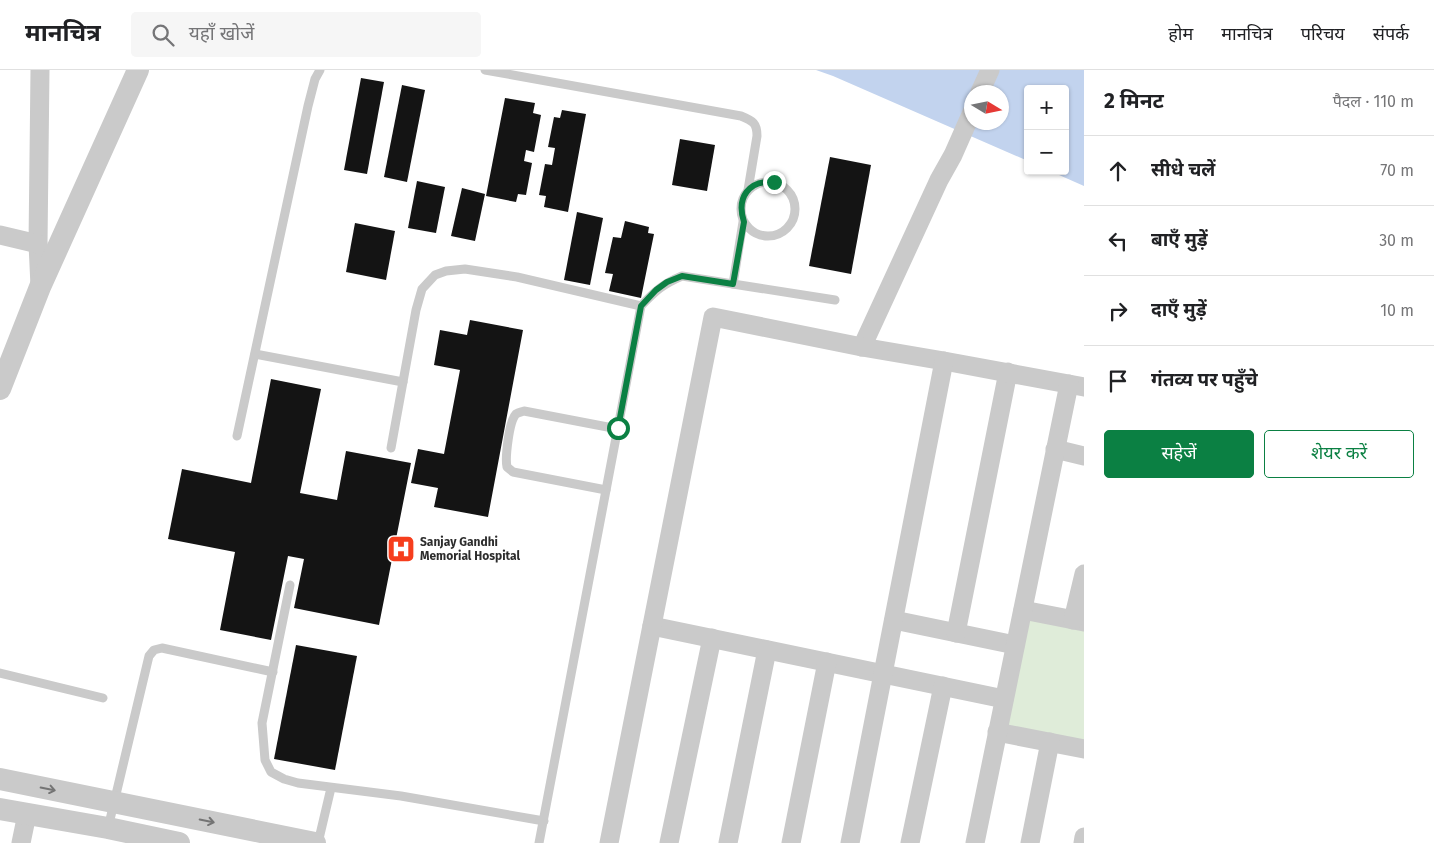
<!DOCTYPE html>
<html lang="hi">
<head>
<meta charset="utf-8">
<style>
  :root { --surface:#fff; --page:#f6f6f6; --text:#202124; --muted:#757577; --line:#e0e0e0; --accent:#0b8043 }
  body { margin:0; font-family:"Fira Sans","Noto Sans Devanagari",sans-serif; background:var(--page); color:var(--text) }
  .controls { position:absolute; right:15px; top:15px; display:grid; overflow:hidden; border-radius:5px; box-shadow:0 1px 4px #0004 }
  .controls button { width:45px; height:45px; display:grid; place-items:center; padding:0; border:0; border-bottom:1px solid var(--line); background:var(--surface); color:var(--text); font:25px sans-serif }
  .compass { position:absolute; left:964px; top:15px; width:45px; height:45px; border-radius:50%; background:var(--surface); box-shadow:0 1px 4px #0004; rotate:100deg }
  .stop { position:absolute; width:15px; height:15px; margin:-11px; border:4px solid #0b8043; border-radius:50%; background:#fff }
  .stop.end { background:#0b8043; border-color:#fff; box-shadow:0 1px 5px #0008 }
  .list { margin:0; padding:0; list-style:none }
  h2 { display:flex; justify-content:space-between; align-items:center; height:65px; margin:0; padding:0 20px; font-size:21px }
  h2 small { font-size:16px; font-weight:400; color:var(--muted) }
  .list li { display:grid; grid-template-columns:32px 1fr auto; gap:15px; align-items:center; box-sizing:border-box; height:70px; padding:0 20px; border-top:1px solid var(--line) }
  .list b { display:block; font-size:19px; white-space:nowrap }
  .list em { font-size:16px; font-style:normal; color:var(--muted) }
  .actions { display:flex; gap:10px; padding:15px 20px }
  .actions a { flex:1; padding:11px 0; border:1px solid var(--accent); border-radius:5px; text-align:center; font-size:18px; color:var(--accent) }
  .actions .main { background:var(--accent); color:#fff }
  .icon { flex:none; width:28px; height:28px; fill:none; stroke:currentColor; stroke-width:2; stroke-linecap:round; stroke-linejoin:round }
  .map { position:relative; flex:none; width:1084px; height:773px; overflow:hidden }
  header { display:flex; align-items:center; gap:30px; box-sizing:border-box; height:70px; padding:0 25px; background:var(--surface); border-bottom:1px solid var(--line) }
  header strong { font-size:24px }
  nav { display:flex; gap:28px; margin-inline-start:auto; font-size:18px }
  .search { width:350px; height:45px; background:var(--page); display:flex; align-items:center; gap:12px; box-sizing:border-box; padding:0 18px; border-radius:5px; color:var(--muted); font-size:19px }
  main { display:flex }
  aside { flex:1; background:var(--surface) }
  .map>svg:first-child { display:block }
  .green { fill:#dfecd9 }
  .water { fill:#c2d3ee; fill-rule:evenodd }
  .building { fill:#141414 }
  .lines { fill:none; stroke-linecap:round; stroke-linejoin:round }
  .service { stroke:#cacaca; stroke-width:9 }
  .minor { stroke:#cacaca; stroke-width:19 }
  .tertiary { stroke:#cacaca; stroke-width:22 }
  .oneway { stroke:#747474 }
  .route { stroke:#0b8043; stroke-width:6 }
  .labels { text-anchor:middle; dominant-baseline:central; stroke-width:5; stroke-linejoin:round; paint-order:stroke }
  .poi-label { font-size:12px; font-weight:bold; fill:#2d2d2d; stroke:#fff; text-anchor:start }
</style>
</head>
<body>
<header>
<strong>मानचित्र</strong>
<div class="search"><svg class="icon" aria-label="search" viewBox="0 0 24 24"><circle cx="10" cy="10" r="6"/><path d="M15 15l6 6"/></svg>यहाँ खोजें</div>
<nav><a>होम</a><a>मानचित्र</a><a>परिचय</a><a>संपर्क</a></nav>
</header>
<main>
<div class="map">
<svg width="1084" height="773" viewBox="0 0 1084 773">
  <rect width="100%" height="100%" fill="#fff"/>
  <!-- green -->
  <path class="green" d="M1027,543L1084,554V674L1004,658Z"/>
  <!-- water -->
  <path class="water" d="M816,0H1084V116L1050,101H1065V19H1028V91L833,6ZM972,22H1002V52H972Z"/>
  <!-- building -->
  <g class="building">
    <path d="M361,8L384,12L367,104L344,100Z"/>
    <path d="M402,15L425,20L407,112L384,107Z"/>
    <path d="M505,28L535,33L533,43L541,45L534,82L526,80L524,91L532,93L526,125L518,124L516,132L486,126Z"/>
    <path d="M562,40L586,44L568,142L544,137L546,126L539,125L545,94L552,95L555,78L548,77L554,47L560,48Z"/>
    <path d="M680,69L715,75L707,121L672,115Z"/>
    <path d="M830,87L871,95L851,204L809,196Z"/>
    <path d="M417,111L445,117L436,163L408,158Z"/>
    <path d="M462,118L485,124L475,171L451,166Z"/>
    <path d="M577,142L603,148L590,215L564,210Z"/>
    <path d="M625,151L649,157L648,163L654,164L641,228L609,221L613,204L605,203L613,167L621,168Z"/>
    <path d="M355,153L395,161L386,210L346,202Z"/>
    <path d="M470,250L523,260L488,447L434,437L438,418L411,413L418,379L444,384L460,300L434,295L440,260L467,265Z"/>
    <path d="M271,309L321,319L300,423L337,430L346,381L411,393L379,555L294,538L304,489L288,486L271,570L220,560L235,482L168,469L182,399L251,413Z"/>
    <path d="M296,575L357,586L335,700L274,689Z"/>
  </g>
  <g class="lines">
    <!-- service -->
    <g class="service">
      <path d="M485,0L741,46C753,51 757,53 757,66L748,120"/>
      <circle cx="768" cy="139" r="27"/>
      <path d="M733,214L743,152"/>
      <path d="M255,284L403,312"/>
      <path d="M237,366L308,36L315,9L320,0"/>
      <path d="M391,378L416,240L422,219L435,205L446,201L465,199L517,207L641,236"/>
      <path d="M606,420L513,402L507,397C505,388 509,351 516,344C519,342 522,342 524,341L618,359"/>
      <path d="M290,515L262,653L265,690L271,702L284,709L298,713L401,726L544,751"/>
      <path d="M0,603L103,628"/>
      <path d="M108,758L149,586L154,580L162,578L273,602"/>
      <path d="M318,773L331,718"/>
      <path d="M539,773L641,236C655,221 663,214 682,206L835,230"/>
    </g>
    <!-- minor -->
    <g class="minor">
      <path d="M40,0L38,174L40,216"/>
      <path d="M980,22L990,0"/>
      <path d="M0,165L38,174"/>
      <path d="M862,277L939,110L953,85L972,42"/>
      <path d="M1055,379L1084,386"/>
      <path d="M1023,540L1084,552"/>
      <path d="M894,550L1015,575"/>
      <path d="M1073,550L1084,504"/>
      <path d="M652,556L1004,629"/>
      <path d="M956,563L1008,302"/>
      <path d="M997,662L1084,679"/>
      <path d="M21,773L27,744"/>
      <path d="M609,773L713,247L862,277L944,291L1084,317"/>
      <path d="M669,773L712,568"/>
      <path d="M728,773L767,580"/>
      <path d="M791,773L827,592"/>
      <path d="M850,773L944,291"/>
      <path d="M910,773L943,616"/>
      <path d="M975,773L1069,314"/>
      <path d="M1030,773L1050,672"/>
      <path d="M1083,773L1084,767"/>
    </g>
    <!-- tertiary -->
    <g class="tertiary">
      <path d="M0,319L40,217L138,0"/>
      <path d="M0,709L315,773"/>
      <path d="M0,739L108,758L179,773"/>
    </g>
  </g>
  <!-- one-way arrows -->
  <defs><path id="oneway-shaft" d="M-6 0H5M1.5-3L5.5 0L1.5 3" fill="none" stroke-width="1.6" stroke-linecap="round" stroke-linejoin="round" transform="scale(1.25)"/></defs>
  <g class="oneway">
    <use href="#oneway-shaft" transform="translate(48 719) rotate(11)"/>
    <use href="#oneway-shaft" transform="translate(207 751) rotate(12)"/>
  </g>
  <g class="lines">
    <!-- route -->
    <path class="route" d="M618,358L641,236L656,220L667,212L682,206L733,214L744,152C736,127 749,110 774,112"/>
  </g>
  <!-- icons -->
  <defs>
    <symbol id="hospital-square" viewBox="-11 -11 22 22"><rect x="-9" y="-9" width="18" height="18" rx="4" fill="#f63e1d" stroke="#fff"/><path d="M-5-5h3v3.5h4V-5h3V5h-3V1.5h-4V5h-3Z" fill="#fff"/></symbol>
  </defs>
  <g fill-rule="evenodd">
    <use href="#hospital-square" x="385" y="463" width="32" height="32"/>
  </g>
  <g class="labels">
    <!-- poi labels -->
    <g class="poi-label">
      <text x="420" y="472">Sanjay Gandhi<tspan x="420" dy="14">Memorial Hospital</tspan></text>
    </g>
  </g>
</svg>
<div class="controls">
<button>+</button>
<button>−</button>
</div>
<svg class="compass" viewBox="-18 -18 36 36"><path d="M0-13l5 13h-10z" fill="#e53935"/><path d="M0 13l5-13h-10z" fill="#757577"/></svg>
<div class="stop" style="left:618px;top:358px"></div>
<div class="stop end" style="left:774px;top:112px"></div>
</div>
<aside>
<h2>2 मिनट<small>पैदल · 110 m</small></h2>
<ul class="list">
<li><svg class="icon" aria-label="ahead" viewBox="0 0 24 24"><path d="M12 20V5M6 11l6-6 6 6"/></svg><div><b>सीधे चलें</b></div><em>70 m</em></li>
<li><svg class="icon" aria-label="left" viewBox="0 0 24 24"><path d="M17 20v-9H6M10 6l-5 5 5 5"/></svg><div><b>बाएँ मुड़ें</b></div><em>30 m</em></li>
<li><svg class="icon" aria-label="right" viewBox="0 0 24 24"><path d="M7 20v-9h11M14 6l5 5-5 5"/></svg><div><b>दाएँ मुड़ें</b></div><em>10 m</em></li>
<li><svg class="icon" aria-label="arrive" viewBox="0 0 24 24"><path d="M6 21V4h12l-3 4 3 4H6"/></svg><div><b>गंतव्य पर पहुँचे</b></div></li>
</ul>
<div class="actions"><a class="main">सहेजें</a><a>शेयर करें</a></div>
</aside>
</main>
</body>
</html>
